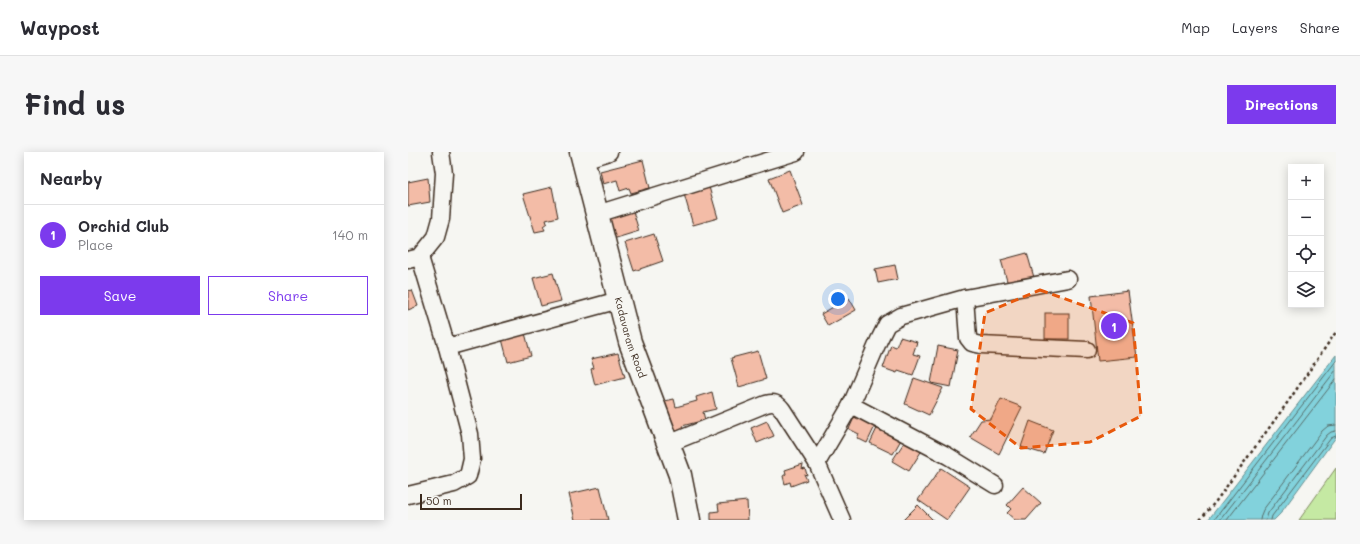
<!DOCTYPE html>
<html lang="en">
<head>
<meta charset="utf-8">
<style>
  :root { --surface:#fff; --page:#f7f7f7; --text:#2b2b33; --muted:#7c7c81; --line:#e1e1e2; --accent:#7c3aed }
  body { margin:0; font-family:Mali,sans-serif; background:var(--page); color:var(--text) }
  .controls { position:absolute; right:12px; top:12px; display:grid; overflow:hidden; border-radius:0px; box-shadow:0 2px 10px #0003 }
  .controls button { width:36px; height:36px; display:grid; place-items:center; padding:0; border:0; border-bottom:1px solid var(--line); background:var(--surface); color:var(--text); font:20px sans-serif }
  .scale { position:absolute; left:12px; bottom:10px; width:102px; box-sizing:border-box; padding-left:4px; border:2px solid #3b2a1e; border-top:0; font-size:11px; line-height:14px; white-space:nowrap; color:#3b2a1e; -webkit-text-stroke:3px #f6f6f2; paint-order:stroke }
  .you { position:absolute; left:430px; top:147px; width:14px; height:14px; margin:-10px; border:3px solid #fff; border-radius:50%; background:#1a73e8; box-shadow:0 0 0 6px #1a73e833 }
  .badge { display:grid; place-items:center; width:26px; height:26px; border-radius:50%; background:var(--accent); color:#fff; font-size:13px; font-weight:700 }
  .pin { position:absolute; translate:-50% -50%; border:2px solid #fff; box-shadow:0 1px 4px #0006 }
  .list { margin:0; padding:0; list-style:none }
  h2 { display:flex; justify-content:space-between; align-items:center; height:52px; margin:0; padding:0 16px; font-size:17px }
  h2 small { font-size:13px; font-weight:400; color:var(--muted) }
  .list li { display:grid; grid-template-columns:26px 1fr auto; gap:12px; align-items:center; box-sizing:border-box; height:60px; padding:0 16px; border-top:1px solid var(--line) }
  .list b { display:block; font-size:15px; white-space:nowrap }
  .list p { margin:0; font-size:13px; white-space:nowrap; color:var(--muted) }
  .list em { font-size:13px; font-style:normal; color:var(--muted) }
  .actions { display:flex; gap:8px; padding:12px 16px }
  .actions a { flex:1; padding:9px 0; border:1px solid var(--accent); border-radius:0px; text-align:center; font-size:14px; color:var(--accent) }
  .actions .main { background:var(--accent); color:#fff }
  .icon { flex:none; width:22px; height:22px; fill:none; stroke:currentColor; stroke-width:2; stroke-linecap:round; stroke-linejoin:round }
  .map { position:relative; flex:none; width:928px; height:368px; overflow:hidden; border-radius:0px }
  header { display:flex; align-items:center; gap:24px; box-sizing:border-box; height:56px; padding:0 20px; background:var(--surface); border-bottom:1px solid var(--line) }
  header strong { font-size:19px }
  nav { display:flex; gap:22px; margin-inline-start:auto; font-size:14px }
  .intro { display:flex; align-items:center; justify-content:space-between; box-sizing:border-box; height:96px; padding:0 24px }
  h1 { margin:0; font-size:28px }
  .button { padding:10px 18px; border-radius:0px; background:var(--accent); color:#fff; font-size:14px; font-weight:700 }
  main { display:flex; gap:24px; padding:0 24px }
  aside { flex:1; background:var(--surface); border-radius:0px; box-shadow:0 2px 10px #0003 }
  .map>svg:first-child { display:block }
  .green { fill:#c5e9a3; stroke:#808a60 }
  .water { fill:#82d2dc; stroke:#668f90 }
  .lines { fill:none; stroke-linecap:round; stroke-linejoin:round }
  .shore { stroke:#576d6a; stroke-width:1 }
  .building { fill:#f3bca7; stroke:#3b2a1e }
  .minor-casing { stroke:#3b2a1e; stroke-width:19 }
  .secondary-casing { stroke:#3b2a1e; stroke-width:25 }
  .path { stroke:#3b2a1e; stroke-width:2.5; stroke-dasharray:3 3; stroke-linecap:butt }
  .minor { stroke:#f6f6f2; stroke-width:16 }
  .secondary { stroke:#f6f6f2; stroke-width:22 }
  .marked { fill:#e8590c; fill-opacity:0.2; stroke:#e8590c; stroke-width:3; stroke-dasharray:8 5; stroke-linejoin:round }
  .labels { text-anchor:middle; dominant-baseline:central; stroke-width:4; stroke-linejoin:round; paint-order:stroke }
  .street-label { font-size:10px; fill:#3b2a1e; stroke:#f6f6f2 }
</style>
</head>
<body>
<header>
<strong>Waypost</strong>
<nav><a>Map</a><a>Layers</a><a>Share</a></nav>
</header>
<div class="intro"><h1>Find us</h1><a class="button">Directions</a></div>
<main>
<aside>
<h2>Nearby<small></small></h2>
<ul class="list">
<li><span class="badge">1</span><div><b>Orchid Club</b><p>Place</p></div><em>140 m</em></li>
</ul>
<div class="actions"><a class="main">Save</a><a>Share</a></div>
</aside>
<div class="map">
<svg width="928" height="368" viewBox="0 0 928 368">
  <rect width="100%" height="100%" fill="#f6f6f2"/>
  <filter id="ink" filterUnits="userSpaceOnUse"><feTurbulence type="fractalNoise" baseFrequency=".025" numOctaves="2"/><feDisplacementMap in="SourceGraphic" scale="8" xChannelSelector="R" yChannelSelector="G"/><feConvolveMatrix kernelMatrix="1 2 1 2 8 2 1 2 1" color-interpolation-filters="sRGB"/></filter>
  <g filter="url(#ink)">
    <!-- green -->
    <path class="green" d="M928,316V368H891Z"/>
    <!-- water -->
    <path class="water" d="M928,203V285L872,362L866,368H800Z"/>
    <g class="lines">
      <!-- shore -->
      <g class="shore">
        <path d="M806,368L928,209"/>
        <path d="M812,368L928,218"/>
        <path d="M819,368L928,227"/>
        <path d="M852,368L853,363L855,358L914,279L920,274L928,273"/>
        <path d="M858,368L860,361L919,283L923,280L928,279"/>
        <path d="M863,368L864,364L923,286L928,284"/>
      </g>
    </g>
    <!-- building -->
    <g class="building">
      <path d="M235,8L242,36L223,41L221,36L212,39L209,28L195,32L192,19Z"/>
      <path d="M382,18L395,53L374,61L361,26Z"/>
      <path d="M20,26L22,50L0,54V30Z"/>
      <path d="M144,35L150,65L138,68L139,71L135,74L137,78L127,80L115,42Z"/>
      <path d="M301,35L310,66L285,73L276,42Z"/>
      <path d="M224,56L231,79L205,87L198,64Z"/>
      <path d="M246,82L255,109L226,119L217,91Z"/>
      <path d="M619,101L627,129L601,136L593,108Z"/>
      <path d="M487,113L490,127L470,131L467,117Z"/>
      <path d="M145,121L153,149L133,154L125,126Z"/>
      <path d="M4,138L10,154L0,158V139Z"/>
      <path d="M720,139L729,205L690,209L683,144Z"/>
      <path d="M441,146L448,158L420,174L413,162Z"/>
      <rect x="637" y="161" width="24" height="26"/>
      <path d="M117,181L123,204L100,210L94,187Z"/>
      <path d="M492,185L509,190L505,202L512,204L505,223L490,218L489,221L475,216L483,193L488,195Z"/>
      <path d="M530,194L550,198L543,235L523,231Z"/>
      <path d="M350,199L358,227L331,235L323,206Z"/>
      <path d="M210,201L217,225L187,233L183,217L186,216L183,207Z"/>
      <path d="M506,226L535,236L521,263L497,252Z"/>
      <path d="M304,240L308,257L295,260L297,268L274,274L275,278L265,280L257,249L266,247L268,255L289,249L288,245Z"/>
      <path d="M593,247L614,255L591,302L562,285L573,268L583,267Z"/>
      <path d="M449,259L469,270L459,291L449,286L451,282L441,277Z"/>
      <path d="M359,269L366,284L349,291L343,276Z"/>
      <path d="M622,269L645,278L636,302L613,295Z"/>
      <path d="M472,270L495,284L485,302L462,291Z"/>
      <path d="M499,286L516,295L501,319L484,309Z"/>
      <path d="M395,312L394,317L397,316L399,323L396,322L399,328L383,334L382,330L377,332L375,324L378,322L377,318Z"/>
      <path d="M533,316L562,335L539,368L510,348Z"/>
      <path d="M192,335L200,368H167L161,342Z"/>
      <path d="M615,335L633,351L618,368H607L599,361L603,357L599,353Z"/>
      <path d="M339,349L340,368H303V360L311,359L310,352Z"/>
      <path d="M510,353L525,368H495Z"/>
    </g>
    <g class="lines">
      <defs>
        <g id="minor">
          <path d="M175,8L201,0"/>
          <path d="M189,62L388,0"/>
          <path d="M12,105L39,195"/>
          <path d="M0,108L12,105L28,85L33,67L36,21L33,0"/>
          <path d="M557,146L560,186L564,191L573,193L679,198"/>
          <path d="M443,253L540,304L587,333"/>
          <path d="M260,292L358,252C366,250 369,251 374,257L409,311"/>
          <path d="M0,343L46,332L60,324L64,307L62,282L39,195L211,148"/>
          <path d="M434,368L409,311L443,253L471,188L479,172L493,164L557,146L660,127"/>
        </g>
        <g id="secondary">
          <path id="s1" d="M173,0L222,190L272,323L281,368"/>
        </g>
      </defs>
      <!-- minor casing -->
      <use href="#minor" class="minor-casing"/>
      <!-- secondary casing -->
      <use href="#secondary" class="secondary-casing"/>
      <!-- path -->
      <path class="path" d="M792,368L808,349L877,254L928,180"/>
      <!-- minor -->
      <use href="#minor" class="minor"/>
      <!-- secondary -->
      <use href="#secondary" class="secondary"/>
    </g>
  </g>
  <!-- marked area -->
  <path class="marked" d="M632,138L725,171L733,264L682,290L613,296L563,257L577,161Z"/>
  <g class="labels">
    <!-- street labels -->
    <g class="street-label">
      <text stroke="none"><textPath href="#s1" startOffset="192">Kadavaram Road</textPath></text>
    </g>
  </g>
</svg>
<div class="controls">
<button>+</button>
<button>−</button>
<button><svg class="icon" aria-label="locate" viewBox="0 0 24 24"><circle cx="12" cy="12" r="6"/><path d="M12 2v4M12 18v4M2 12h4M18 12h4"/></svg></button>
<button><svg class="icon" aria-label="layers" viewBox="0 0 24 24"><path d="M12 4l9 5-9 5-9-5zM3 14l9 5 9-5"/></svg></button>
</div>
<div class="scale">50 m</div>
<div class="you"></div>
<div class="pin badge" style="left:706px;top:174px">1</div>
</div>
</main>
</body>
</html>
